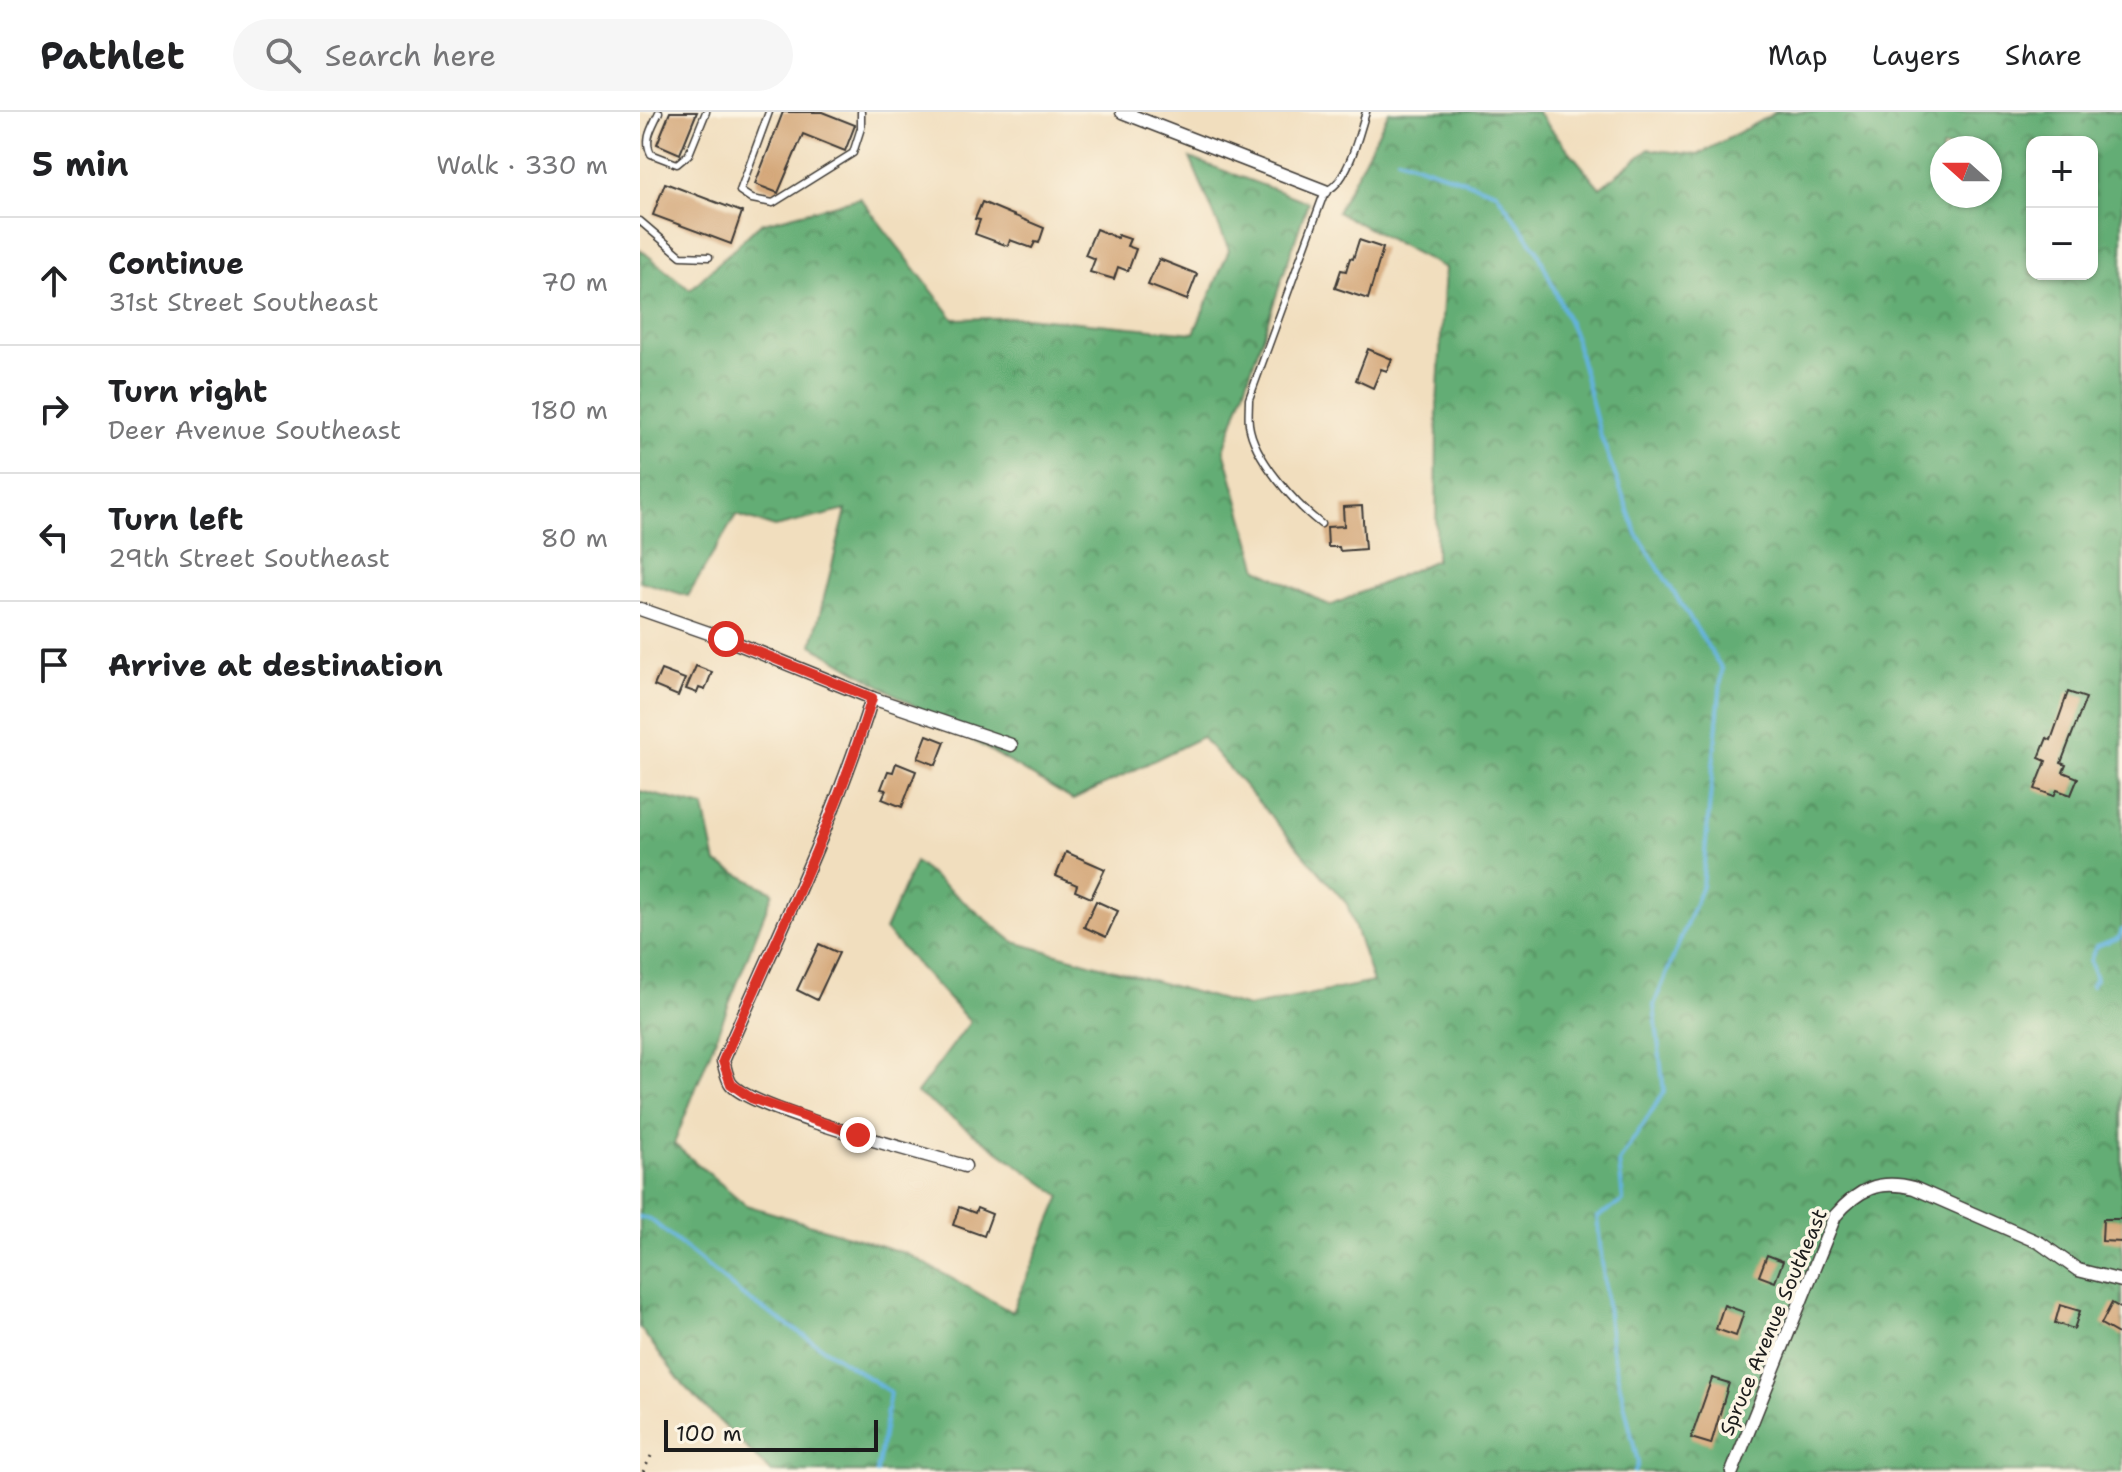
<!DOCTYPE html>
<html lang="en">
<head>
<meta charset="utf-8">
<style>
  :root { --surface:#fff; --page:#f6f6f6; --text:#202124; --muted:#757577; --line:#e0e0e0 }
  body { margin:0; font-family:"Shantell Sans",sans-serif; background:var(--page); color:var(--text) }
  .controls { position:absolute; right:24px; top:24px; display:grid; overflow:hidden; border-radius:16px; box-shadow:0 2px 6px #0004 }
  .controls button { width:72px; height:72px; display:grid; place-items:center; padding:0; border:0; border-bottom:2px solid var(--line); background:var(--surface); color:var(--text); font:40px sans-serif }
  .compass { position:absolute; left:1290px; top:24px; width:72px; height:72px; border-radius:50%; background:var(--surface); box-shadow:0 2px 6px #0004; rotate:291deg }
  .scale { position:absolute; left:24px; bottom:20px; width:214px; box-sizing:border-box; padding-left:8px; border:4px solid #1c1c1c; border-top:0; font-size:22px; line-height:28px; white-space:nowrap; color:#1c1c1c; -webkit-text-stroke:6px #fcf5e5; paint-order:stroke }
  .stop { position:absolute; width:24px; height:24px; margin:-18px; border:6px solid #d93025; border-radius:50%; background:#fff }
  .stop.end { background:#d93025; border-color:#fff; box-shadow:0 2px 8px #0008 }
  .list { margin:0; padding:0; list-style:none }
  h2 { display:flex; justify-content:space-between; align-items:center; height:104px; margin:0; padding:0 32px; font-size:34px }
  h2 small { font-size:26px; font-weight:400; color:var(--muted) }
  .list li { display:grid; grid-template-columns:52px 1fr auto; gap:24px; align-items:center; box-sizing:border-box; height:128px; padding:0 32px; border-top:2px solid var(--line) }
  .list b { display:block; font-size:30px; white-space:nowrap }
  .list p { margin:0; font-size:26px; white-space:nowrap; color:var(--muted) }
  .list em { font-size:26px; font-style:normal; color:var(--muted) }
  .icon { flex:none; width:44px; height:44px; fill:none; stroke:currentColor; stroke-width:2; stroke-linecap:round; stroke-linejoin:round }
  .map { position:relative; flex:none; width:1482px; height:1360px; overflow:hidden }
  header { display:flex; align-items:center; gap:48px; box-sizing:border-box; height:112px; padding:0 40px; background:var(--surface); border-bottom:2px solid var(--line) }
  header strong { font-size:38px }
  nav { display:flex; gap:44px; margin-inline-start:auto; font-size:28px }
  .search { width:560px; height:72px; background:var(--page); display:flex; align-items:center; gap:20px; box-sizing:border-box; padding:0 28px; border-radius:44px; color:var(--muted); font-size:30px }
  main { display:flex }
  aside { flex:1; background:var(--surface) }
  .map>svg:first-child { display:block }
  .forest { fill:url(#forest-crowns); stroke:#406448; stroke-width:2; fill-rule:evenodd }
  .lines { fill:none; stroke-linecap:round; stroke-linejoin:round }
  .stream { stroke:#63b3de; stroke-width:4 }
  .building { fill:#d4a779 }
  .lane-casing { stroke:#3c3934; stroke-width:9 }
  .street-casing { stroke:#3c3934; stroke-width:15 }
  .path { stroke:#3c3934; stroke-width:3; stroke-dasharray:2 6; stroke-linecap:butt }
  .lane { stroke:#fff; stroke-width:6 }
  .street { stroke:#fff; stroke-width:12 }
  .route { stroke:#d93025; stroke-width:10 }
  .labels { text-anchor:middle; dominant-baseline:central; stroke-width:7; stroke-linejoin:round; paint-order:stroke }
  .street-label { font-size:20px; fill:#1c1c1c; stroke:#fcf5e5 }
</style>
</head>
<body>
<header>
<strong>Pathlet</strong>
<div class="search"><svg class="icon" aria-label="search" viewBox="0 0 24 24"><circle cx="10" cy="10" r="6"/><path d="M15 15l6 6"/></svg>Search here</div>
<nav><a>Map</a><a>Layers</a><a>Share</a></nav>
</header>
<main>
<aside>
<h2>5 min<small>Walk · 330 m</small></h2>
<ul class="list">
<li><svg class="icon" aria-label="ahead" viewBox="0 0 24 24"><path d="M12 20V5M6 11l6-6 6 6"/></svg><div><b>Continue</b><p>31st Street Southeast</p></div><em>70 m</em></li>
<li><svg class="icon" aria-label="right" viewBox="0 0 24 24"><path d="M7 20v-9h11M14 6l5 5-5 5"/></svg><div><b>Turn right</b><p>Deer Avenue Southeast</p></div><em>180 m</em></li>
<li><svg class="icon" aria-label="left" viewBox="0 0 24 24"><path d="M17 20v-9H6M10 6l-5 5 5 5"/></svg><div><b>Turn left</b><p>29th Street Southeast</p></div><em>80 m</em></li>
<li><svg class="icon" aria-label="arrive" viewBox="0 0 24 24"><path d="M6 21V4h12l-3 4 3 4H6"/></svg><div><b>Arrive at destination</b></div></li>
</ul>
</aside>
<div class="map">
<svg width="1482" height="1360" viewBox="0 0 1482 1360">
  <defs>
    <pattern id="forest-crowns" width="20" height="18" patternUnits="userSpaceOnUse" patternTransform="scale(2)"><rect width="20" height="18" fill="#64ad74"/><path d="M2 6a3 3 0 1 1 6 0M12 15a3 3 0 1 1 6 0" fill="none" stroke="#528c5e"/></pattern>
  </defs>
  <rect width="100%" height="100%" fill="#fcf5e5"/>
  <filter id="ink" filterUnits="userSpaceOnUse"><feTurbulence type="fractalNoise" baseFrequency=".0125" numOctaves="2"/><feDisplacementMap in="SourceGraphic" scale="16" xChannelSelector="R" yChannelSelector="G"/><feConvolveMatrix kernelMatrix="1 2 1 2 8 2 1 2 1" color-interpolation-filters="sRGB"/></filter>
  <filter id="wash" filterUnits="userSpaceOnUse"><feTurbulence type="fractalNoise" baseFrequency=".006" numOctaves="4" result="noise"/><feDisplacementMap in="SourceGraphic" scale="32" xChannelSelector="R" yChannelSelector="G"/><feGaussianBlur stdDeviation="1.8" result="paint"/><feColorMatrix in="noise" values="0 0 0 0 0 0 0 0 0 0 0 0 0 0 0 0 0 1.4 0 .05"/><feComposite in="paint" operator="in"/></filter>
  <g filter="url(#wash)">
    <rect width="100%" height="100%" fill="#f1debe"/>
    <!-- forest -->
    <path class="forest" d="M749,0H897L960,76L1009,37L1058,43L1136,0H1482V1360H131L44,1274L0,1216V679L64,695L76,751L133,780L34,1032L106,1093L268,1142L372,1200L421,1084L277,981L330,910L245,818L275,750L374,830L608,895L733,870L707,792L562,625L433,688L172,533L206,398L135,415L96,403L48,484L0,469V137L50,178L120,112L220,86L314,207L385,205L554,221L589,138L550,46L668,90L584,338L618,457L690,494L796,448L797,293L805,156L697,100ZM1392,30H1452V162H1392ZM1302,36H1350V84H1302Z"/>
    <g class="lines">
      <!-- stream -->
      <g class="stream">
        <path d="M758,46L856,80L897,138L934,222L960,322L997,422L1082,557L1062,774L1014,893L1024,980L979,1050L983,1089L957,1105L972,1239L998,1351L995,1360"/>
        <path d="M1451,874L1456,867L1450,849L1456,834L1479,826L1482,818"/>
        <path d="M0,1105L10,1107L102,1183L250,1280L237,1360"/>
      </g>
    </g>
    <g id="blocks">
      <!-- building -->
      <g class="building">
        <path d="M30,0H57L40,42L17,32Z"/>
        <path d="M143,0H182L215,13L205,39L163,22L138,81L115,72Z"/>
        <path d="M25,71L102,100L91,132L13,103Z"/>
        <path d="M342,90L404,116L399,131L395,130L392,136L370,128L368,134L335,122L340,108L335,107Z"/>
        <path d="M456,117L477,126L478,123L490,127L487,134L496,137L488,159L478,155L474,167L450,160L455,147L445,143Z"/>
        <path d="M719,128L743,136L728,187L695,176L701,158L706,159L710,146L713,147Z"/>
        <path d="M519,147L557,162L547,188L508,173Z"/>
        <path d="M728,237L752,247L747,259L741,257L733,276L716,268Z"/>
        <path d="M722,394L725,437L700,439L699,435H688L687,415L704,414L703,395Z"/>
        <path d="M56,554L72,560L65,578L59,576L57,581L46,577Z"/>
        <path d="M21,558L45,567L38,584L14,574Z"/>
        <path d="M1428,580L1446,586L1421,651L1426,653L1423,660L1438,666L1431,683L1417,678L1414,684L1395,677L1406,649L1399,646L1407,626L1411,628Z"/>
        <path d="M287,623L305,630L296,653L278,646Z"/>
        <path d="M256,651L276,659L262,695L242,687L246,678L241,677L248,659L253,660Z"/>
        <path d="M426,740L465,757L451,786L435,779L437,773L416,764Z"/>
        <path d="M456,789L478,799L466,825L444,815Z"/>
        <path d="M179,832L199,841L177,888L157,878Z"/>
        <path d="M319,1095L335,1101L337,1096L352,1102L344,1124L313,1113Z"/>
        <path d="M1463,1107H1482V1130L1462,1129Z"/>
        <path d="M1127,1143L1143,1149L1135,1170L1119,1164Z"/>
        <path d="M1472,1191L1482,1197V1224L1461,1212Z"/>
        <path d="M1084,1193L1104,1200L1096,1224L1076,1217Z"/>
        <path d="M1420,1193L1440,1199L1434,1217L1415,1211Z"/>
        <path d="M1072,1266L1089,1271L1071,1332L1051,1326Z"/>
      </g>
    </g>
  </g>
  <g filter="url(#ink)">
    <use href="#blocks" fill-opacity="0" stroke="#3c3934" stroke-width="2"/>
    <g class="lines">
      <defs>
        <g id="lane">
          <path d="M19,0C13,14 3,27 11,42L37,52L49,42L66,0"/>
          <path d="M129,0L100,79L112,87L133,91L213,41L221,16V0"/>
          <path d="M0,109L41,144L69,145"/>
          <path d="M681,412C655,392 613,345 609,312C608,304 609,295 609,287L685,79C708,73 719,21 726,0"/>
        </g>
        <g id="street">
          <path d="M482,0L685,79"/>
          <path d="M0,497L86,527L232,586L371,633"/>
          <path d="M232,586C194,710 135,829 83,949C85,955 87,967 91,972C111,998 285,1042 325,1054"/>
          <path d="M1092,1360L1195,1104C1218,1077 1239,1067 1274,1076L1400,1131L1438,1158L1482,1169"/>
        </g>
      </defs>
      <!-- lane casing -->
      <use href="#lane" class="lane-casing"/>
      <!-- street casing -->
      <use href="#street" class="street-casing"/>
      <!-- path -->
      <path class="path" d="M3,1360L11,1344"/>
      <!-- lane -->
      <use href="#lane" class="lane"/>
      <!-- street -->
      <use href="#street" class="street"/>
    </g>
  </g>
  <g class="lines" filter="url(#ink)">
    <!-- route -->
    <path class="route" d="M86,527L232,586C195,711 135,829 83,949L91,972L111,986L218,1023"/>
  </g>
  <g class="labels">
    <!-- street labels -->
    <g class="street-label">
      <text transform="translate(1133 1210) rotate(-67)">Spruce Avenue Southeast</text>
    </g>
  </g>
</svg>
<div class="controls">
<button>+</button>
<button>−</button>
</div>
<svg class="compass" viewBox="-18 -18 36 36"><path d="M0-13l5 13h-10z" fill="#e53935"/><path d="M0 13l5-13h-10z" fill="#757577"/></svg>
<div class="scale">100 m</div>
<div class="stop" style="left:86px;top:527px"></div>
<div class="stop end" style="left:218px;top:1023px"></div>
</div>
</main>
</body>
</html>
